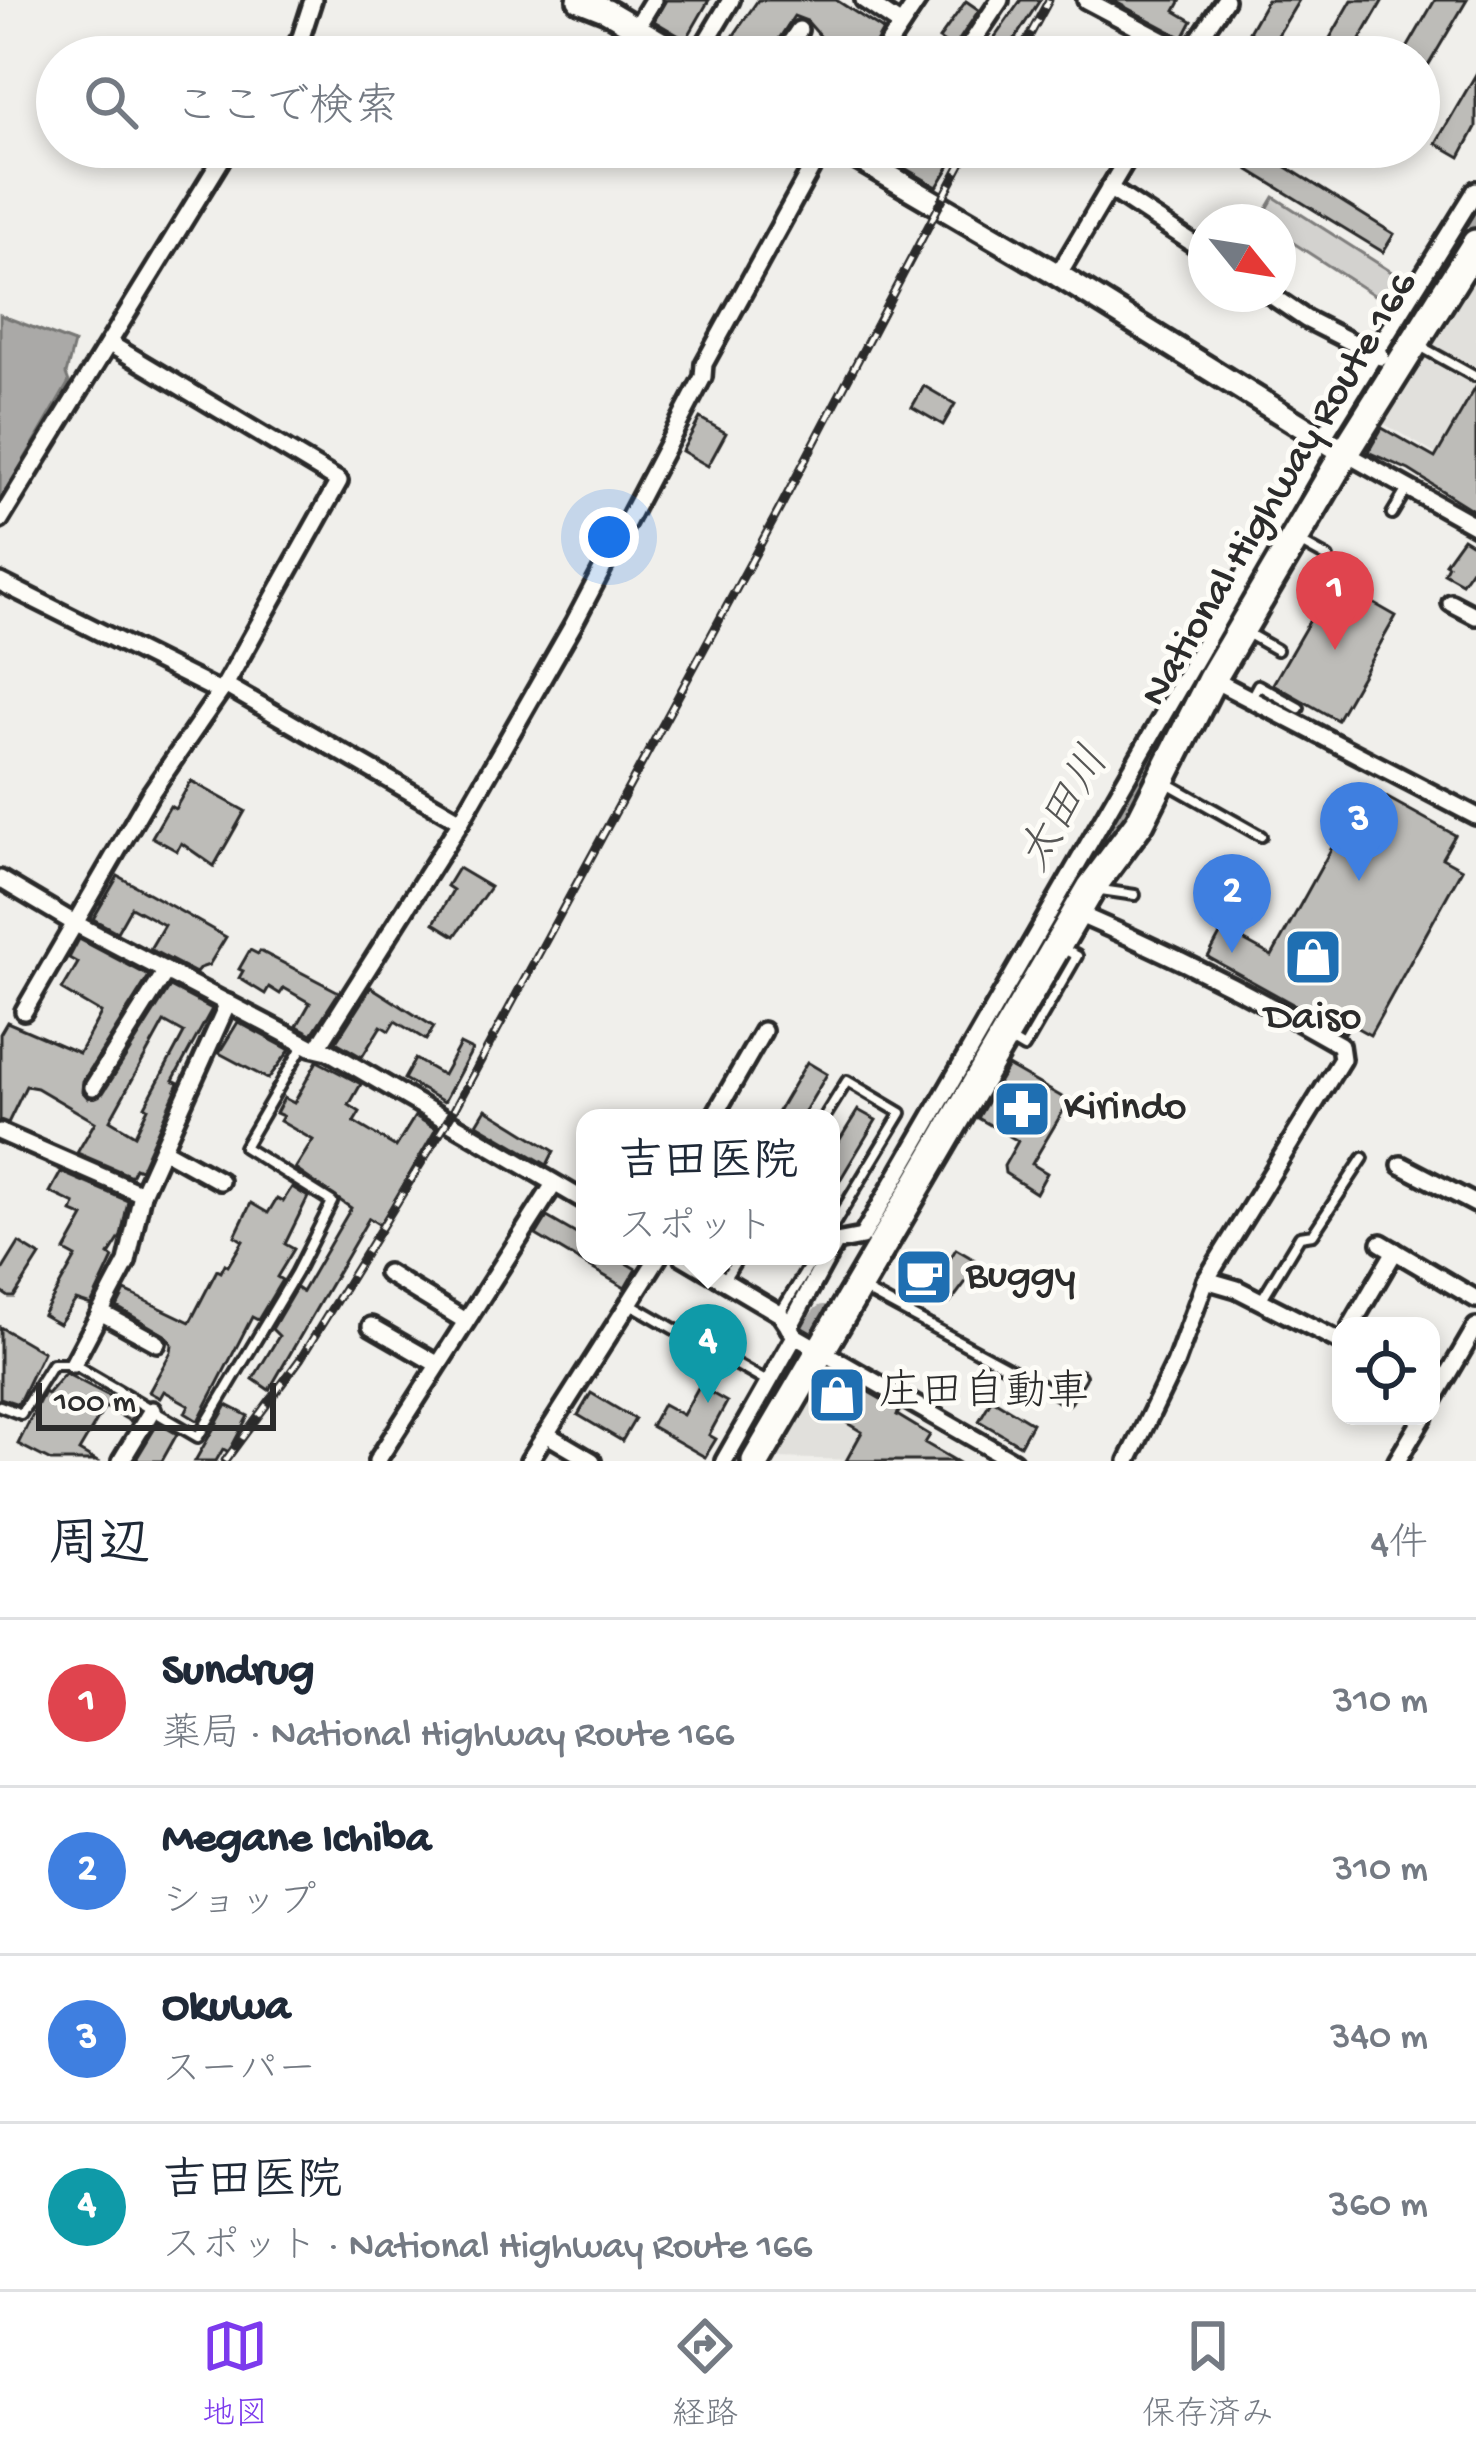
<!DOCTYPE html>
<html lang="ja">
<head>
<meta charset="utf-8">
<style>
  :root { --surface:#fff; --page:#f6f6f7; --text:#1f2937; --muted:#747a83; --line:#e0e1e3; --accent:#7c3aed }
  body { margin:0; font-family:"Gochi Hand","Klee One",sans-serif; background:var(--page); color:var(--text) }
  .controls { position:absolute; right:36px; bottom:36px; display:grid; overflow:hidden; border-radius:24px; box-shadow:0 6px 18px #0003 }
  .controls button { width:108px; height:108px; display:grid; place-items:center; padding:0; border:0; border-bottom:3px solid var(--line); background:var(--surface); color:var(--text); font:60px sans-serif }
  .compass { position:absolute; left:1188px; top:204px; width:108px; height:108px; border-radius:50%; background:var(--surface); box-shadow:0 6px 18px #0003; rotate:120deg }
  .scale { position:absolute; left:36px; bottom:30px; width:240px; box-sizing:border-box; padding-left:12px; border:6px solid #2b2b2b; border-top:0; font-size:33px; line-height:42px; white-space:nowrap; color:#2b2b2b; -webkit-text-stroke:9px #fdfcf7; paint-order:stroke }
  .you { position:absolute; left:609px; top:537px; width:42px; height:42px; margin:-30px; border:9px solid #fff; border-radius:50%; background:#1a73e8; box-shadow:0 0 0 18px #1a73e833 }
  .badge { display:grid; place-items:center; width:78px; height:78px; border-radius:50%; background:var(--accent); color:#fff; font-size:39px; font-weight:700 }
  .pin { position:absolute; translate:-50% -99px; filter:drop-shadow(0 3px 6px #0008) }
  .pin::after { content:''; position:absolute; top:63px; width:42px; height:36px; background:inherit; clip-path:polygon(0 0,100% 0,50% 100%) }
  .popup { position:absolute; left:576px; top:1109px; width:264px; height:156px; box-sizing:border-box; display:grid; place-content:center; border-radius:24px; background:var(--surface); filter:drop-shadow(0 3px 9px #0005); font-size:39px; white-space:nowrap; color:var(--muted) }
  .popup b { font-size:45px; color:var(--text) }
  .popup::after { content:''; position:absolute; left:50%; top:100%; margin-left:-24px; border:24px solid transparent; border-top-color:var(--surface) }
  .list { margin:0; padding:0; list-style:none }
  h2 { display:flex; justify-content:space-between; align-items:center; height:156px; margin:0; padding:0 48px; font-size:51px }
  h2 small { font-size:39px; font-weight:400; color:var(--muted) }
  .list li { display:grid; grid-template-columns:78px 1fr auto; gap:36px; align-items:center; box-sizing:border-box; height:168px; padding:0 48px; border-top:3px solid var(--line) }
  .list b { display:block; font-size:45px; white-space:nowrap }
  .list p { margin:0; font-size:39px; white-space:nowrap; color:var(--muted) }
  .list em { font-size:39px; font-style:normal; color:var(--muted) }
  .icon { flex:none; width:66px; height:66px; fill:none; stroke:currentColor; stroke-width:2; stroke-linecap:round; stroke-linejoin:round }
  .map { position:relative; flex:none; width:1476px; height:1461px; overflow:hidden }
  .search { position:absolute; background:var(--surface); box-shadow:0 6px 18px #0003; left:36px; right:36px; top:36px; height:132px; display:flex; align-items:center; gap:30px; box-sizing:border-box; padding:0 42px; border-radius:66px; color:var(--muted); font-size:45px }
  .sheet { height:828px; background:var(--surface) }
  nav { display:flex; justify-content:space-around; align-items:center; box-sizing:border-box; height:168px; border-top:3px solid var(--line); background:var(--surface); font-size:33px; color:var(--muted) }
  nav a { display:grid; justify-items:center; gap:6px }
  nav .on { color:var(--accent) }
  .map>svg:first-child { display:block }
  .built { fill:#e1e0dc }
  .green { fill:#d3d2cf; stroke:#7f7e7d; stroke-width:3 }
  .water { fill:#aaa9a7; stroke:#777775; stroke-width:3 }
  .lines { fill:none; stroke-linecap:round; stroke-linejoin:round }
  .river { stroke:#aaa9a7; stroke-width:30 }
  .building { fill:#bdbcb8; stroke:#2b2b2b; stroke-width:3; fill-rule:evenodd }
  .lane-casing { stroke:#2b2b2b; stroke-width:16 }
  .street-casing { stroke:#2b2b2b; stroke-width:24 }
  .secondary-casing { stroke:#2b2b2b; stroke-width:30 }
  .highway-casing { stroke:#2b2b2b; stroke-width:36 }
  .lane { stroke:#fdfcf7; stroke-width:8 }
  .street { stroke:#fdfcf7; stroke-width:15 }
  .secondary { stroke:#fdfcf7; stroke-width:21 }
  .highway { stroke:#fdfcf7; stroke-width:27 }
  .rail-casing { stroke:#2b2b2b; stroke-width:9 }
  .rail { stroke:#fdfcf7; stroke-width:4.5; stroke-dasharray:14; stroke-linecap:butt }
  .labels { text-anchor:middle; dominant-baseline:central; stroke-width:10; stroke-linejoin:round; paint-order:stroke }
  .street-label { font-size:42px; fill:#2b2b2b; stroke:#fdfcf7 }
  .poi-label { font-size:42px; fill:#2b2b2b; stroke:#fdfcf7; text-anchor:start }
  .water-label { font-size:45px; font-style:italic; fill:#575756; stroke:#fdfcf7 }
</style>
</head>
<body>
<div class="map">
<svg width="1476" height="1461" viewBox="0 0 1476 1461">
  <rect width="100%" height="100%" fill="#f0efeb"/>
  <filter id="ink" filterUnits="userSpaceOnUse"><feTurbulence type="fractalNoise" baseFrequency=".00833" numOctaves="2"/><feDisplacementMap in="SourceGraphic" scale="24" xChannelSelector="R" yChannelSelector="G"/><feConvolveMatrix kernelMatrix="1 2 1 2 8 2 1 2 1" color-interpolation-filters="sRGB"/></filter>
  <g filter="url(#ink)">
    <!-- built -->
    <g class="built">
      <path d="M1476,276V478L1383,423Z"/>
      <path d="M825,1362L905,1408L884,1445L911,1461L770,1458Z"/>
    </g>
    <!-- green -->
    <path class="green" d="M1274,197L1412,285L1397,310L1278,233V222L1260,221Z"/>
    <!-- water -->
    <path class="water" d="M0,315L74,343L66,374L69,382L0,502Z"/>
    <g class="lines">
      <!-- river -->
      <g class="river">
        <path d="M1412,307L1476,206"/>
        <path d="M1045,941L1273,539"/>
        <path d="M738,1461L791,1363L825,1320"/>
      </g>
    </g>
    <!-- building -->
    <g class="building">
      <path d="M666,0H709L686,40L654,21Z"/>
      <path d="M758,0H836L883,30L868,57H807L820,36L807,21L794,16L767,57H719Z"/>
      <path d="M1021,0H1040L1003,57H981Z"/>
      <path d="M1112,0H1181L1175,11L1192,21L1183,38Z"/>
      <path d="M1267,0H1299L1272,45L1249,32Z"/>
      <path d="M1352,0H1383L1350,57H1319Z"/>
      <path d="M1435,0H1467L1419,81V57H1402Z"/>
      <path d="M966,1L979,10L953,49L939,39Z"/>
      <path d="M1476,74V127L1460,157L1436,143Z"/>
      <path d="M869,147H961L937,187Z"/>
      <path d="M1261,151L1394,234L1383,252L1249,170Z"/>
      <path d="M924,386L955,404L943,425L912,407Z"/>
      <path d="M1476,387V512L1409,470L1368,452L1382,428L1435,458Z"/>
      <path d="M700,418L726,433L708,466L682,451Z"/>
      <path d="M1463,538L1476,546V563L1462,583L1444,573L1448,565L1445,563Z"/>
      <path d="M1333,580L1396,616L1337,720L1273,684Z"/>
      <path d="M191,781L245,811L214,866L181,843L177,851L152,837L170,806L175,809Z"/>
      <path d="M1366,786L1455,835L1442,858L1462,869L1370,1035L1350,1024L1345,1033L1208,957L1223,929L1272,956Z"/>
      <path d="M458,868L490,887L455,936L434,923L453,890L447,886Z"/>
      <path d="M118,876L226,937L209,965L200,968L196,973L150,949L164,925L131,907L117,932L93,919Z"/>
      <path d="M79,939L149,976L83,1081L82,1091L88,1098L103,1093L170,987L212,1009L173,1080L179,1083L140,1170L135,1168L131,1176L77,1153L95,1122L37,1088L26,1086L8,1123L0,1120V1034L7,1022L79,1053L101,1013L62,990L78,963L69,958ZM164,1022L184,1033L145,1106L148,1108L135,1135L110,1120Z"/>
      <path d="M250,950L258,954L260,951L339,992L312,1034L297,1026L310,1003L284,988L280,994L269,987L265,994L239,978L243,971L239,969Z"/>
      <path d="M371,987L434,1027L426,1040L395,1021L389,1031L381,1026L362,1057L336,1042Z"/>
      <path d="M238,1022L290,1050L268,1079L219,1053Z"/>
      <path d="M460,1044L472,1050L444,1102L404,1079L415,1059L443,1075Z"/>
      <path d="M317,1061L361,1084L349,1105L360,1112L354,1122L396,1147L415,1116L436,1129L380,1225L369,1218L269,1390L253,1379L279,1336L272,1329L296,1288L302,1292L351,1208L295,1169L313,1140L280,1121L283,1116L276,1113L284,1098L294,1103Z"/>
      <path d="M807,1062L827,1074L801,1118H774Z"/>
      <path d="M1008,1066L1069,1101L1032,1164L1047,1173L1036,1193L1005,1173L1004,1166L1018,1141L978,1118Z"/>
      <path d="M486,1109L554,1151L547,1165L477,1124Z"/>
      <path d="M858,1110L876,1120L831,1195V1154Z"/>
      <path d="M61,1172L128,1201L121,1236L109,1255L113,1258L91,1305L76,1300L59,1324L43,1315L76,1257L65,1251L84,1217L72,1212L75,1204L50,1192Z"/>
      <path d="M292,1187L308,1197L285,1244L294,1249L277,1277L282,1280L258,1320L252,1317L198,1421L185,1413L189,1405L164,1391L160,1398L149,1392L171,1352L172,1344L166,1336L117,1307L125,1291L190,1322L217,1270L221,1272L225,1264L228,1266L243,1241L235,1236L251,1203L268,1213L277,1198L283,1201Z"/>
      <path d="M547,1217L585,1239V1256H614L636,1269L625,1288L536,1235Z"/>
      <path d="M19,1243L40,1256L14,1297H9L0,1291V1274Z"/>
      <path d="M956,1249L980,1263L950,1303L910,1280L920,1263L940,1275Z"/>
      <path d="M0,1327L43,1352L18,1404L0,1398Z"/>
      <path d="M65,1373L136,1410L130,1421L105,1407L79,1451L96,1461H51L18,1444L44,1392L47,1394Z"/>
      <path d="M839,1375L900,1410L897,1415L930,1435L925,1443L956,1461H846L862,1432L820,1407Z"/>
      <path d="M699,1386L727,1402L709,1435L716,1439L705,1457L651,1426L663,1404L683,1415Z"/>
      <path d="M591,1393L635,1419L622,1441L578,1415Z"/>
      <path d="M992,1399L1032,1423L1020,1445L979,1421Z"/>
      <path d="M227,1405L248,1416L229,1452L223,1449L216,1461H195Z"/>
      <path d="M158,1423L177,1434L162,1461H135Z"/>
    </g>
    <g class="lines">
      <defs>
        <g id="lane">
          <path d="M1418,345L1474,376"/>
          <path d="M1392,514L1407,489"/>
          <path d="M1301,543L1328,558"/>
          <path d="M1247,633L1277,650"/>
          <path d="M1250,700L1258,685L1299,708"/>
          <path d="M1169,784L1261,836"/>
          <path d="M1101,890L1135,895"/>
          <path d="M1007,1038L1024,1048L1077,956L1063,949"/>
          <path d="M824,1118L847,1081L901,1113L831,1229"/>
          <path d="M724,1280L739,1256"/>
          <path d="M864,1290L1066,1399L1080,1376"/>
          <path d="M1262,1299L1300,1236L1313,1234L1363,1158"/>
          <path d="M631,1304L702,1345"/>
          <path d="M780,1313L815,1256"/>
          <path d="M716,1353L767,1382"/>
          <path d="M0,1406L21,1414L52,1364H73L198,1437L296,1273L332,1202L244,1147L304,1044"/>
        </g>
        <g id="street">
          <path d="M864,0L901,25"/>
          <path d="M1086,0L1188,54"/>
          <path d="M636,28L653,0"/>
          <path d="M288,57L301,37L313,0"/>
          <path d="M697,57L731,0"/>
          <path d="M781,57L799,30"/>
          <path d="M880,57L918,0"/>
          <path d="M962,57L1000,0"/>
          <path d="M1187,57L1225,0"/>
          <path d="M1109,188L1206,252"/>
          <path d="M1058,275L1134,147"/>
          <path d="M1269,294L1306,319L1381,357"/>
          <path d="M1345,453L1476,526"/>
          <path d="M0,520L229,147"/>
          <path d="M0,582L220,692"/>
          <path d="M1451,603L1476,616"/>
          <path d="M1212,679L1476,816"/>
          <path d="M225,685L461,821"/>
          <path d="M0,879L76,924L311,1047L328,1051L585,1201"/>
          <path d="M1078,914C1169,953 1255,996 1340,1045L1342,1059L1206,1280L1175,1364L1128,1461"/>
          <path d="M24,1011L150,794L225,685L339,481L110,344"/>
          <path d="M318,1047L461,821L573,625L703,377L704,364L823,147"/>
          <path d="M93,1087L166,971"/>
          <path d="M713,1118L763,1031"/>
          <path d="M0,1132L142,1194"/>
          <path d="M164,1150L220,1181"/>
          <path d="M1401,1165L1476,1204"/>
          <path d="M1381,1243L1476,1299"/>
          <path d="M831,1251L836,1242L862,1237L1322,439L1476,190"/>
          <path d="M682,1256L780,1314L795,1336L1013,1461"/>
          <path d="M387,1273L464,1320"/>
          <path d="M1206,1280L1237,1289L1341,1342"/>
          <path d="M100,1312L157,1343"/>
          <path d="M371,1326L437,1364"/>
          <path d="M1351,1326L1395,1251"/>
          <path d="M789,1328L828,1256"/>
          <path d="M73,1364L127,1262L142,1194L228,1003"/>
          <path d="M1431,1404L1476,1327"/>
          <path d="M546,1434L592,1461"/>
          <path d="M121,1461L152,1410"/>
          <path d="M377,1461L554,1184"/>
          <path d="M529,1461L659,1256"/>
          <path d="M724,1461L795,1336"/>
          <path d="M1397,1461L1424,1416"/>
        </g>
        <g id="secondary">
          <path d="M579,0L607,11L685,57"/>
          <path d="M839,147L1058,275L1345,453"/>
        </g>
        <path id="highway" d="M756,1461L1091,888L1140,822L1212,679L1345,453L1476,244"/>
      </defs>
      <!-- lane casing -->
      <use href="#lane" class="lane-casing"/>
      <!-- street casing -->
      <use href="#street" class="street-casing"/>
      <!-- secondary casing -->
      <use href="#secondary" class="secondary-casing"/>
      <!-- highway casing -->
      <use href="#highway" class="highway-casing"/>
      <!-- lane -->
      <use href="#lane" class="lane"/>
      <!-- street -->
      <use href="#street" class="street"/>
      <!-- secondary -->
      <use href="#secondary" class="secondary"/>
      <!-- highway -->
      <use href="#highway" class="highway"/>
      <defs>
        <g id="rail">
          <path d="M1018,57L1049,0"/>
          <path d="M225,1461L301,1358L454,1110L779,510L970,147"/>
        </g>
      </defs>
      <!-- rail casing -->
      <use href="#rail" class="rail-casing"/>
      <!-- rail -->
      <use href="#rail" class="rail"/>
    </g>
  </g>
  <!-- icons -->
  <defs>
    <symbol id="shop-square" viewBox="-11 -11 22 22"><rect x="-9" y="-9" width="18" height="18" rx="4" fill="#1f6fb2" stroke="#fdfcf7"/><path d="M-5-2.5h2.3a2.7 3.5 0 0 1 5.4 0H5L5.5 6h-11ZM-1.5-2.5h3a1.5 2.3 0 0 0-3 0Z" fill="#fff"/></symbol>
    <symbol id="pharmacy-square" viewBox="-11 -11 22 22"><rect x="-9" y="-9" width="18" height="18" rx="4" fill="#1f6fb2" stroke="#fdfcf7"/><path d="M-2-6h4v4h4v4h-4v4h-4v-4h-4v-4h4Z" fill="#fff"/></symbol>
    <symbol id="cafe-square" viewBox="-11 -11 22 22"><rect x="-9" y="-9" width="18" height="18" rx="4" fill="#1f6fb2" stroke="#fdfcf7"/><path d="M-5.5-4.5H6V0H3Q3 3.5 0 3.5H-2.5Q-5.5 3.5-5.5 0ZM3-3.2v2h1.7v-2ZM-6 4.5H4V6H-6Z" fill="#fff"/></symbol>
  </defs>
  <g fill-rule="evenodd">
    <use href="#shop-square" x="1280" y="924" width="66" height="66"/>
    <use href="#pharmacy-square" x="989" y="1076" width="66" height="66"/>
    <use href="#cafe-square" x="891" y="1244" width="66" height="66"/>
    <use href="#shop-square" x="804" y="1362" width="66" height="66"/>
  </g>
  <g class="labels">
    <!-- street labels -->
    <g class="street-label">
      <text transform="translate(1281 490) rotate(-59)">National Highway Route 166</text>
    </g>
    <!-- poi labels -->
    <g class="poi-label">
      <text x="1313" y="1019" text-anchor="middle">Daiso</text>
      <text x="1064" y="1109">Kirindo</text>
      <text x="966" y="1277">Buggy</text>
      <text x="879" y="1395">庄田自動車</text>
    </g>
    <!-- water labels -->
    <g class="water-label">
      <text transform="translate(1067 811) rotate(-60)">太田川</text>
    </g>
  </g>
</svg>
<div class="controls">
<button><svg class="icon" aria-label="locate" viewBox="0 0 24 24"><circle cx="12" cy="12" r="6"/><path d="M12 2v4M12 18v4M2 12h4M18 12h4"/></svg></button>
</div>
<svg class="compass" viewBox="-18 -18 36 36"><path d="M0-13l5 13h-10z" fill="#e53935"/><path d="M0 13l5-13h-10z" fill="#747a83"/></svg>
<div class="scale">100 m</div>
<div class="you"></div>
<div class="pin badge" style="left:1335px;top:650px;background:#e0444e">1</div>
<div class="pin badge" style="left:1232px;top:953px;background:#3f7fe0">2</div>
<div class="pin badge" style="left:1359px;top:881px;background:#3f7fe0">3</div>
<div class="pin badge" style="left:708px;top:1403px;background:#0f9aa8">4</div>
<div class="popup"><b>吉田医院</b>スポット</div>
<div class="search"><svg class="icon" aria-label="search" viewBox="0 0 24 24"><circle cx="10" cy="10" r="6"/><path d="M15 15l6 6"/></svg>ここで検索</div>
</div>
<section class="sheet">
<h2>周辺<small>4件</small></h2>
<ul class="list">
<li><span class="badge" style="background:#e0444e">1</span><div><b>Sundrug</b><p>薬局 · National Highway Route 166</p></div><em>310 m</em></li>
<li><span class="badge" style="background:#3f7fe0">2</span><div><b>Megane Ichiba</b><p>ショップ</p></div><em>310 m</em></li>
<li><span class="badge" style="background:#3f7fe0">3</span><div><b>Okuwa</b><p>スーパー</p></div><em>340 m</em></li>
<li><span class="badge" style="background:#0f9aa8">4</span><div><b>吉田医院</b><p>スポット · National Highway Route 166</p></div><em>360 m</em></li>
</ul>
</section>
<nav>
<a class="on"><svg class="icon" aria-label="map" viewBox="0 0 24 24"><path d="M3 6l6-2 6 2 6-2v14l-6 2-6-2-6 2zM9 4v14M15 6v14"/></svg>地図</a>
<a><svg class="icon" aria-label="directions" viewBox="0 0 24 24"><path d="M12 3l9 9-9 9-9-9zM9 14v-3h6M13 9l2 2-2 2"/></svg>経路</a>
<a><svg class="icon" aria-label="saved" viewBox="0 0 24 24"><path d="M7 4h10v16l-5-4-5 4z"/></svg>保存済み</a>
</nav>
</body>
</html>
